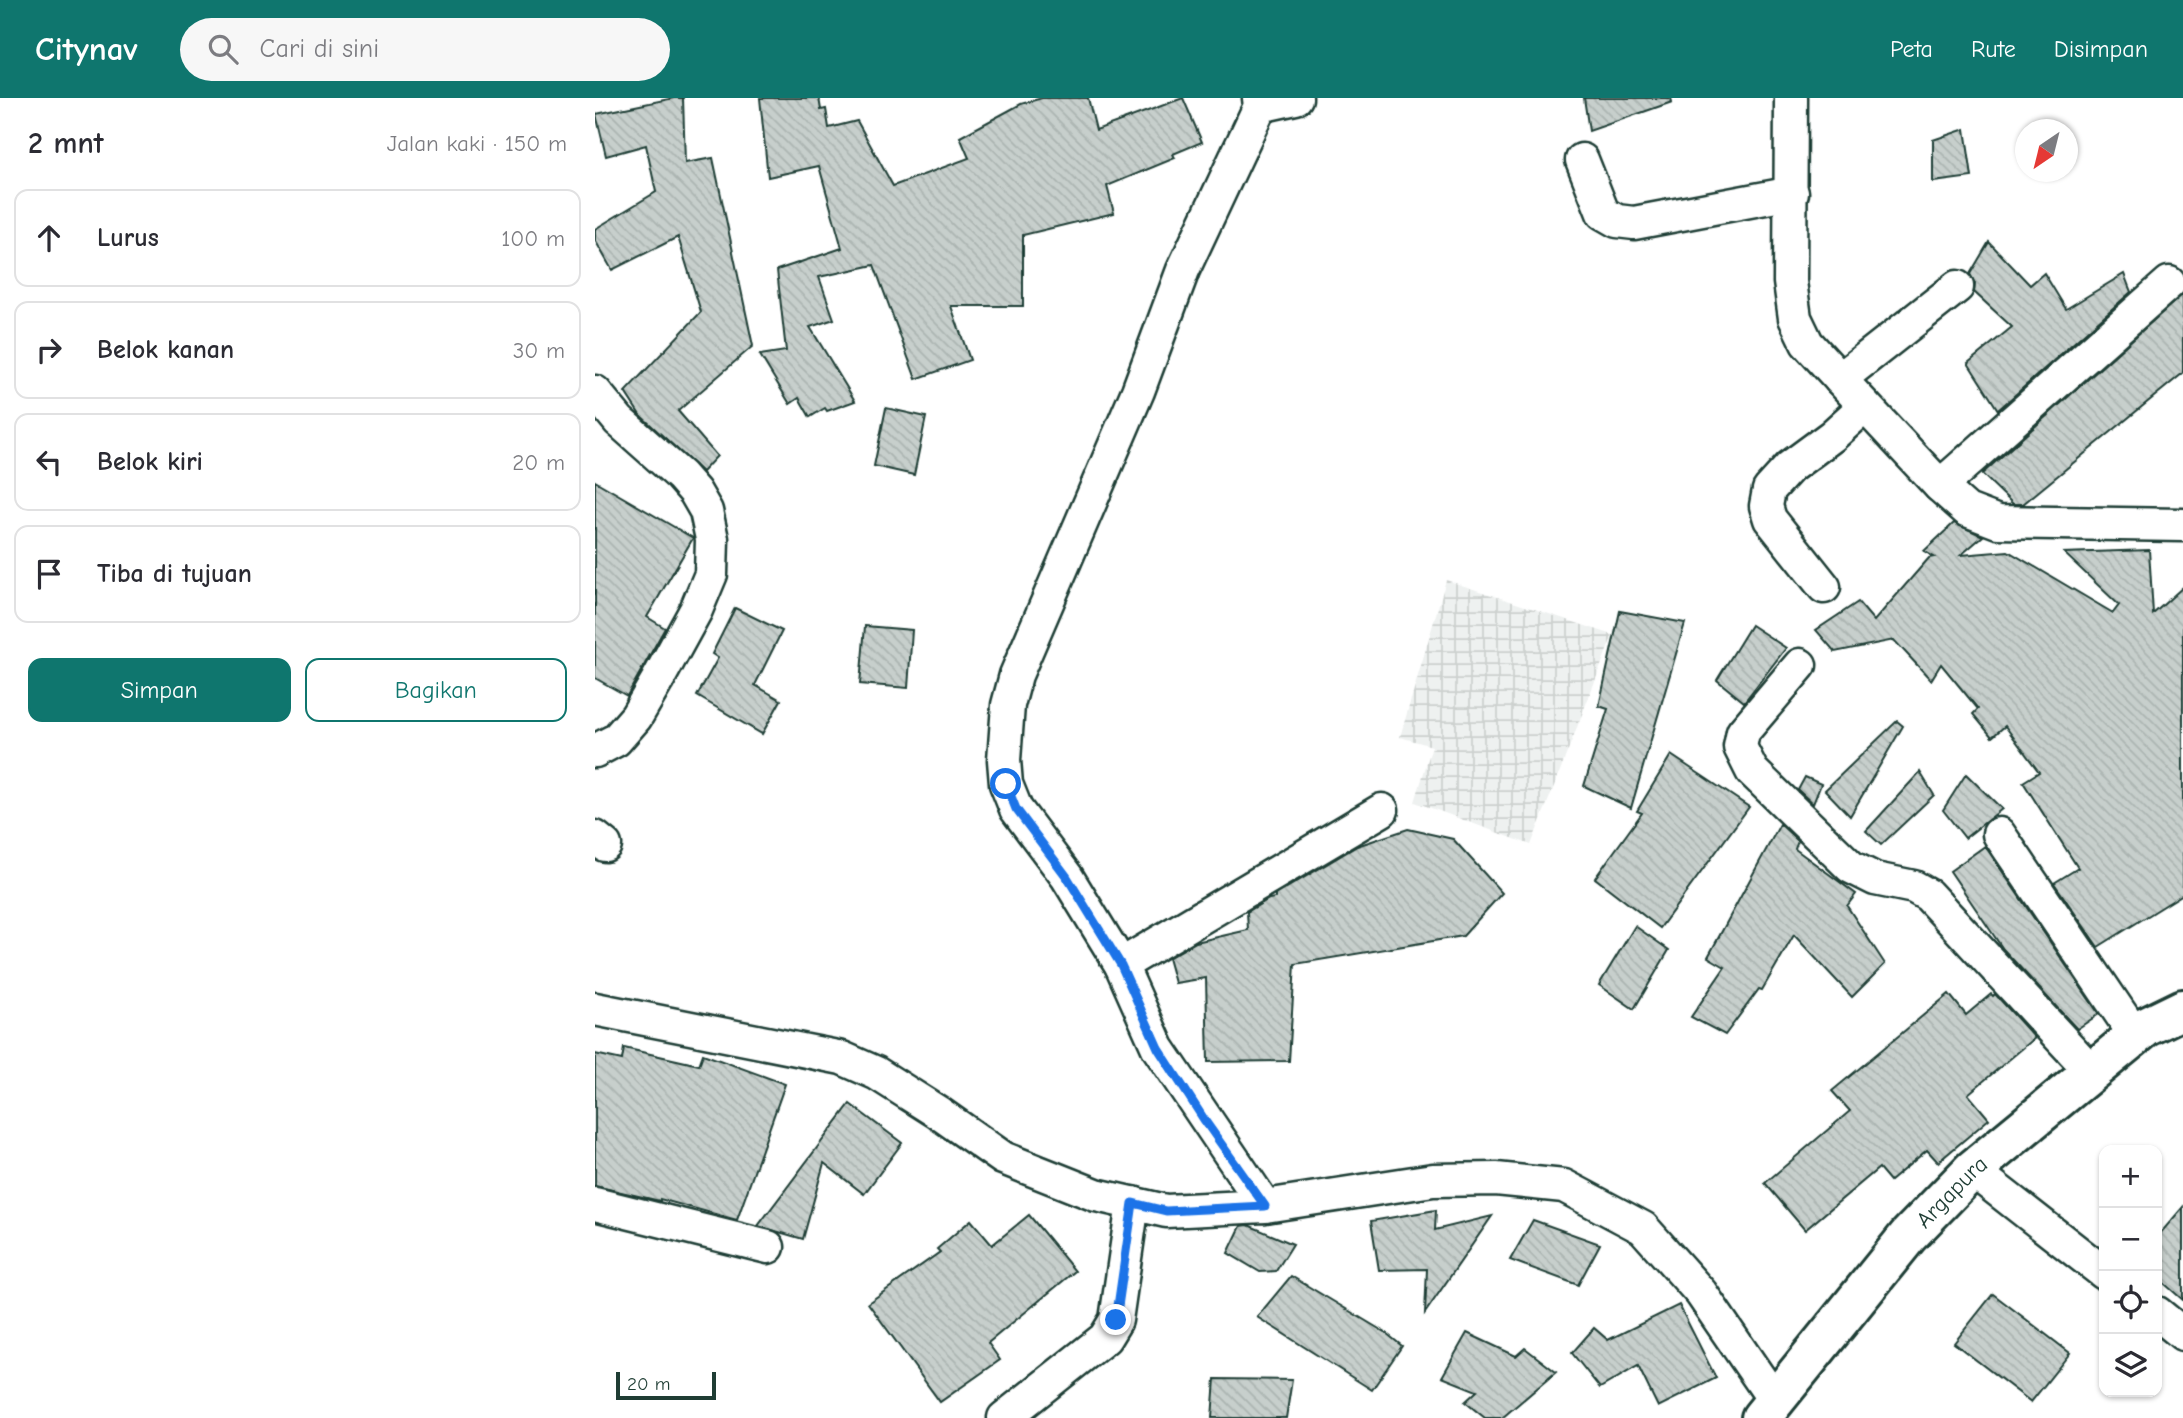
<!DOCTYPE html>
<html lang="id">
<head>
<meta charset="utf-8">
<style>
  :root { --surface:#fff; --page:#f7f7f7; --text:#2b2b33; --muted:#7c7c81; --line:#e1e1e2; --accent:#0f766e }
  body { margin:0; font-family:"Comic Neue",sans-serif; background:var(--page); color:var(--text) }
  .controls { position:absolute; right:21px; bottom:21px; display:grid; overflow:hidden; border-radius:14px; box-shadow:0 2px 5px #0004 }
  .controls button { width:63px; height:63px; display:grid; place-items:center; padding:0; border:0; border-bottom:2px solid var(--line); background:var(--surface); color:var(--text); font:35px sans-serif }
  .compass { position:absolute; left:1420px; top:21px; width:63px; height:63px; border-radius:50%; background:var(--surface); box-shadow:0 2px 5px #0004; rotate:215deg }
  .scale { position:absolute; left:21px; bottom:18px; width:100px; box-sizing:border-box; padding-left:7px; border:4px solid #1f3d34; border-top:0; font-size:19px; line-height:24px; white-space:nowrap; color:#1f3d34; -webkit-text-stroke:5px #fff; paint-order:stroke }
  .stop { position:absolute; width:21px; height:21px; margin:-16px; border:5px solid #1a73e8; border-radius:50%; background:#fff }
  .stop.end { background:#1a73e8; border-color:#fff; box-shadow:0 2px 7px #0008 }
  .list { margin:0; padding:0; list-style:none }
  h2 { display:flex; justify-content:space-between; align-items:center; height:91px; margin:0; padding:0 28px; font-size:30px }
  h2 small { font-size:23px; font-weight:400; color:var(--muted) }
  .list li { display:grid; grid-template-columns:46px 1fr auto; gap:21px; align-items:center; box-sizing:border-box; height:98px; margin:0 14px 14px; padding:0 14px; border:2px solid var(--line); border-radius:14px }
  .list b { display:block; font-size:26px; white-space:nowrap }
  .list em { font-size:23px; font-style:normal; color:var(--muted) }
  .actions { display:flex; gap:14px; padding:21px 28px }
  .actions a { flex:1; padding:16px 0; border:2px solid var(--accent); border-radius:14px; text-align:center; font-size:24px; color:var(--accent) }
  .actions .main { background:var(--accent); color:#fff }
  .icon { flex:none; width:38px; height:38px; fill:none; stroke:currentColor; stroke-width:2; stroke-linecap:round; stroke-linejoin:round }
  .map { position:relative; flex:none; width:1588px; height:1320px; overflow:hidden }
  header { display:flex; align-items:center; gap:42px; box-sizing:border-box; height:98px; padding:0 35px; background:var(--accent); color:#fff }
  header strong { font-size:33px }
  nav { display:flex; gap:38px; margin-inline-start:auto; font-size:24px }
  .search { width:490px; height:63px; background:var(--page); display:flex; align-items:center; gap:18px; box-sizing:border-box; padding:0 24px; border-radius:38px; color:var(--muted); font-size:26px }
  main { display:flex }
  aside { flex:1; background:var(--surface) }
  .map>svg:first-child { display:block }
  .industrial { fill:url(#industrial-grid) }
  .building { fill:url(#building-back-hatch); stroke:#1f3d34; stroke-width:2 }
  .lines { fill:none; stroke-linecap:round; stroke-linejoin:round }
  .minor-casing { stroke:#1f3d34; stroke-width:37 }
  .highway-casing { stroke:#1f3d34; stroke-width:44 }
  .minor { stroke:#fff; stroke-width:32 }
  .highway { stroke:#fff; stroke-width:38 }
  .route { stroke:#1a73e8; stroke-width:9 }
  .labels { text-anchor:middle; dominant-baseline:central; stroke-width:7; stroke-linejoin:round; paint-order:stroke }
  .street-label { font-size:23px; fill:#1f3d34; stroke:#fff }
</style>
</head>
<body>
<header>
<strong>Citynav</strong>
<div class="search"><svg class="icon" aria-label="search" viewBox="0 0 24 24"><circle cx="10" cy="10" r="6"/><path d="M15 15l6 6"/></svg>Cari di sini</div>
<nav><a>Peta</a><a>Rute</a><a>Disimpan</a></nav>
</header>
<main>
<aside>
<h2>2 mnt<small>Jalan kaki · 150 m</small></h2>
<ul class="list">
<li><svg class="icon" aria-label="ahead" viewBox="0 0 24 24"><path d="M12 20V5M6 11l6-6 6 6"/></svg><div><b>Lurus</b></div><em>100 m</em></li>
<li><svg class="icon" aria-label="right" viewBox="0 0 24 24"><path d="M7 20v-9h11M14 6l5 5-5 5"/></svg><div><b>Belok kanan</b></div><em>30 m</em></li>
<li><svg class="icon" aria-label="left" viewBox="0 0 24 24"><path d="M17 20v-9H6M10 6l-5 5 5 5"/></svg><div><b>Belok kiri</b></div><em>20 m</em></li>
<li><svg class="icon" aria-label="arrive" viewBox="0 0 24 24"><path d="M6 21V4h12l-3 4 3 4H6"/></svg><div><b>Tiba di tujuan</b></div></li>
</ul>
<div class="actions"><a class="main">Simpan</a><a>Bagikan</a></div>
</aside>
<div class="map">
<svg width="1588" height="1320" viewBox="0 0 1588 1320">
  <defs>
    <pattern id="industrial-grid" width="8" height="8" patternUnits="userSpaceOnUse" patternTransform="scale(1.75)"><rect width="8" height="8" fill="#eef1f0"/><path d="M0 4h8M4 0v8" fill="none" stroke="#ccd0ce"/></pattern>
    <pattern id="building-back-hatch" width="6" height="6" patternUnits="userSpaceOnUse" patternTransform="scale(1.75)"><rect width="6" height="6" fill="#c7cfcc"/><path d="M-1 5l2 2M0 0l6 6M5-1l2 2" fill="none" stroke="#aab3b0"/></pattern>
  </defs>
  <rect width="100%" height="100%" fill="#fff"/>
  <filter id="ink" filterUnits="userSpaceOnUse"><feTurbulence type="fractalNoise" baseFrequency=".0143" numOctaves="2"/><feDisplacementMap in="SourceGraphic" scale="14" xChannelSelector="R" yChannelSelector="G"/><feConvolveMatrix kernelMatrix="1 2 1 2 8 2 1 2 1" color-interpolation-filters="sRGB"/></filter>
  <g filter="url(#ink)">
    <!-- industrial -->
    <path class="industrial" d="M851,482L1018,537L936,747L820,704L837,648L805,639Z"/>
    <!-- building -->
    <g class="building">
      <path d="M79,0H88L90,65L118,60L158,248L83,313L122,358L107,374L45,317L30,294L106,214L83,139L17,172L0,142V131L61,94L51,47L11,58L1,16Z"/>
      <path d="M165,0H224L226,12L231,11L234,30L262,23L298,88L374,60L365,39L426,6L447,0H493L501,32L588,0L607,44L578,56L580,60L512,88L519,115L428,137V208H356L375,262L321,281L279,167L224,179L239,221L215,229L260,303L232,313L230,310L215,319L204,300L195,306L165,257L191,253L182,172L247,150L224,68L173,79Z"/>
      <path d="M989,0H1076L1077,4L994,33Z"/>
      <path d="M1370,31L1377,79L1338,84V42Z"/>
      <path d="M1394,144L1435,187L1449,175L1471,211L1529,176L1536,194L1403,312L1373,265L1417,229L1379,194L1380,186L1375,176Z"/>
      <path d="M1588,196V275L1428,406H1418L1387,376Z"/>
      <path d="M291,310L331,319L319,377L279,368Z"/>
      <path d="M0,383L98,440L52,519L70,530L32,598L0,580Z"/>
      <path d="M1359,425L1388,438L1366,457L1413,453L1518,515L1524,507L1469,455L1554,452L1558,516L1588,489V796L1503,849L1459,785L1483,770L1428,684L1444,674L1410,628L1397,639L1378,616L1383,611L1346,566L1336,582L1299,542L1240,554L1221,532L1263,504L1279,523L1334,460L1339,459L1329,453Z"/>
      <path d="M140,510L187,533L160,587L186,602L167,636L102,598L123,560L117,556Z"/>
      <path d="M1025,513L1090,525L1036,710L989,688L1013,611L1004,608Z"/>
      <path d="M1156,527L1191,550L1149,604L1122,582Z"/>
      <path d="M270,528L317,532L313,590L265,586Z"/>
      <path d="M1302,623L1308,628L1255,718L1230,692Z"/>
      <path d="M1076,657L1154,709L1065,830L1000,780L1047,715L1042,713Z"/>
      <path d="M1325,674L1339,697L1286,747L1271,733Z"/>
      <path d="M1371,676L1407,711L1370,740L1348,712Z"/>
      <path d="M1210,679L1226,686L1218,706L1203,692Z"/>
      <path d="M1185,726L1203,743L1200,751L1261,796L1252,808L1290,866L1257,899L1199,837L1167,892L1164,891L1130,937L1096,919L1130,869L1113,859Z"/>
      <path d="M813,731L858,741L907,795L868,838L700,866L694,963L613,964L611,880L580,885L573,860L601,844L653,832L652,814L674,801L680,800V797L762,748Z"/>
      <path d="M1390,748L1504,916L1482,931L1408,851L1355,773Z"/>
      <path d="M1040,828L1074,852L1039,911L1004,887Z"/>
      <path d="M1354,896L1371,917L1396,896L1398,898L1400,896L1440,940L1373,996L1394,1021L1343,1064L1332,1052L1295,1083L1284,1070L1210,1132L1170,1085L1255,1013L1237,993Z"/>
      <path d="M29,950L104,967L108,956L190,986L142,1122L65,1101V1103L0,1088V956L27,962Z"/>
      <path d="M255,1006L307,1045L269,1096L229,1065L208,1141L163,1128Z"/>
      <path d="M1588,1109V1202L1562,1179V1139Z"/>
      <path d="M841,1112L840,1132L897,1118L830,1215L832,1171L784,1172L776,1123Z"/>
      <path d="M434,1117L480,1173L393,1245L405,1262L345,1304L273,1205L345,1154L342,1151L376,1122L397,1147Z"/>
      <path d="M938,1122L1005,1146L983,1187L915,1162Z"/>
      <path d="M653,1127L698,1146L681,1173L665,1174L633,1155L646,1128Z"/>
      <path d="M696,1178L791,1235L807,1248L777,1292L662,1219Z"/>
      <path d="M1398,1196L1475,1255L1436,1304L1359,1245Z"/>
      <path d="M1084,1207L1121,1280L1063,1309L1043,1268L1005,1290L977,1255L999,1230L1013,1242Z"/>
      <path d="M872,1235L921,1258L930,1250L961,1274L907,1320H890L870,1304L882,1293L847,1279Z"/>
      <path d="M620,1281L697,1282L691,1320H617Z"/>
    </g>
    <g class="lines">
      <defs>
        <g id="minor">
          <path d="M664,0L665,8L588,172L543,293L421,577L413,607L409,662L411,686L421,711L472,779L526,867L563,950L670,1108"/>
          <path d="M1196,0L1195,184L1200,220L1212,245L1245,281L1345,388L1372,412L1403,424L1588,427"/>
          <path d="M665,8L701,0"/>
          <path d="M987,62L1008,115L1022,123L1039,125L1197,95"/>
          <path d="M1245,281L1362,189"/>
          <path d="M0,294L24,323L86,378L100,394L111,413L117,441L116,476L101,512L62,583L41,619L21,642L0,653"/>
          <path d="M1345,388L1574,185"/>
          <path d="M1229,489L1175,421L1171,408L1174,392L1195,369L1237,338L1270,308"/>
          <path d="M1205,567L1148,634L1145,649L1157,673L1256,769L1280,781L1319,789L1333,797L1496,973"/>
          <path d="M1404,736L1540,937"/>
          <path d="M0,739L10,747"/>
          <path d="M526,867L787,712"/>
          <path d="M0,911L247,960L281,975L344,1015L408,1060L501,1097L571,1113L670,1108L838,1082L901,1081L969,1088L1048,1130L1106,1195L1180,1303"/>
          <path d="M1377,1072L1509,1175"/>
          <path d="M0,1106L173,1149"/>
          <path d="M1562,1215L1588,1236"/>
          <path d="M409,1320L510,1240L521,1222L538,1105"/>
        </g>
        <g id="highway">
          <path id="s1" d="M1166,1320L1313,1138L1377,1072L1551,929L1588,911"/>
        </g>
      </defs>
      <!-- minor casing -->
      <use href="#minor" class="minor-casing"/>
      <!-- highway casing -->
      <use href="#highway" class="highway-casing"/>
      <!-- minor -->
      <use href="#minor" class="minor"/>
      <!-- highway -->
      <use href="#highway" class="highway"/>
    </g>
  </g>
  <g class="lines" filter="url(#ink)">
    <!-- route -->
    <path class="route" d="M411,686L421,711L472,779L526,867L563,950L610,1023L670,1108L571,1113L538,1105L521,1222"/>
  </g>
  <g class="labels">
    <!-- street labels -->
    <g class="street-label">
      <text stroke="none"><textPath href="#s1" startOffset="296">Argapura</textPath></text>
    </g>
  </g>
</svg>
<div class="controls">
<button>+</button>
<button>−</button>
<button><svg class="icon" aria-label="locate" viewBox="0 0 24 24"><circle cx="12" cy="12" r="6"/><path d="M12 2v4M12 18v4M2 12h4M18 12h4"/></svg></button>
<button><svg class="icon" aria-label="layers" viewBox="0 0 24 24"><path d="M12 4l9 5-9 5-9-5zM3 14l9 5 9-5"/></svg></button>
</div>
<svg class="compass" viewBox="-18 -18 36 36"><path d="M0-13l5 13h-10z" fill="#e53935"/><path d="M0 13l5-13h-10z" fill="#7c7c81"/></svg>
<div class="scale">20 m</div>
<div class="stop" style="left:411px;top:686px"></div>
<div class="stop end" style="left:521px;top:1222px"></div>
</div>
</main>
</body>
</html>
